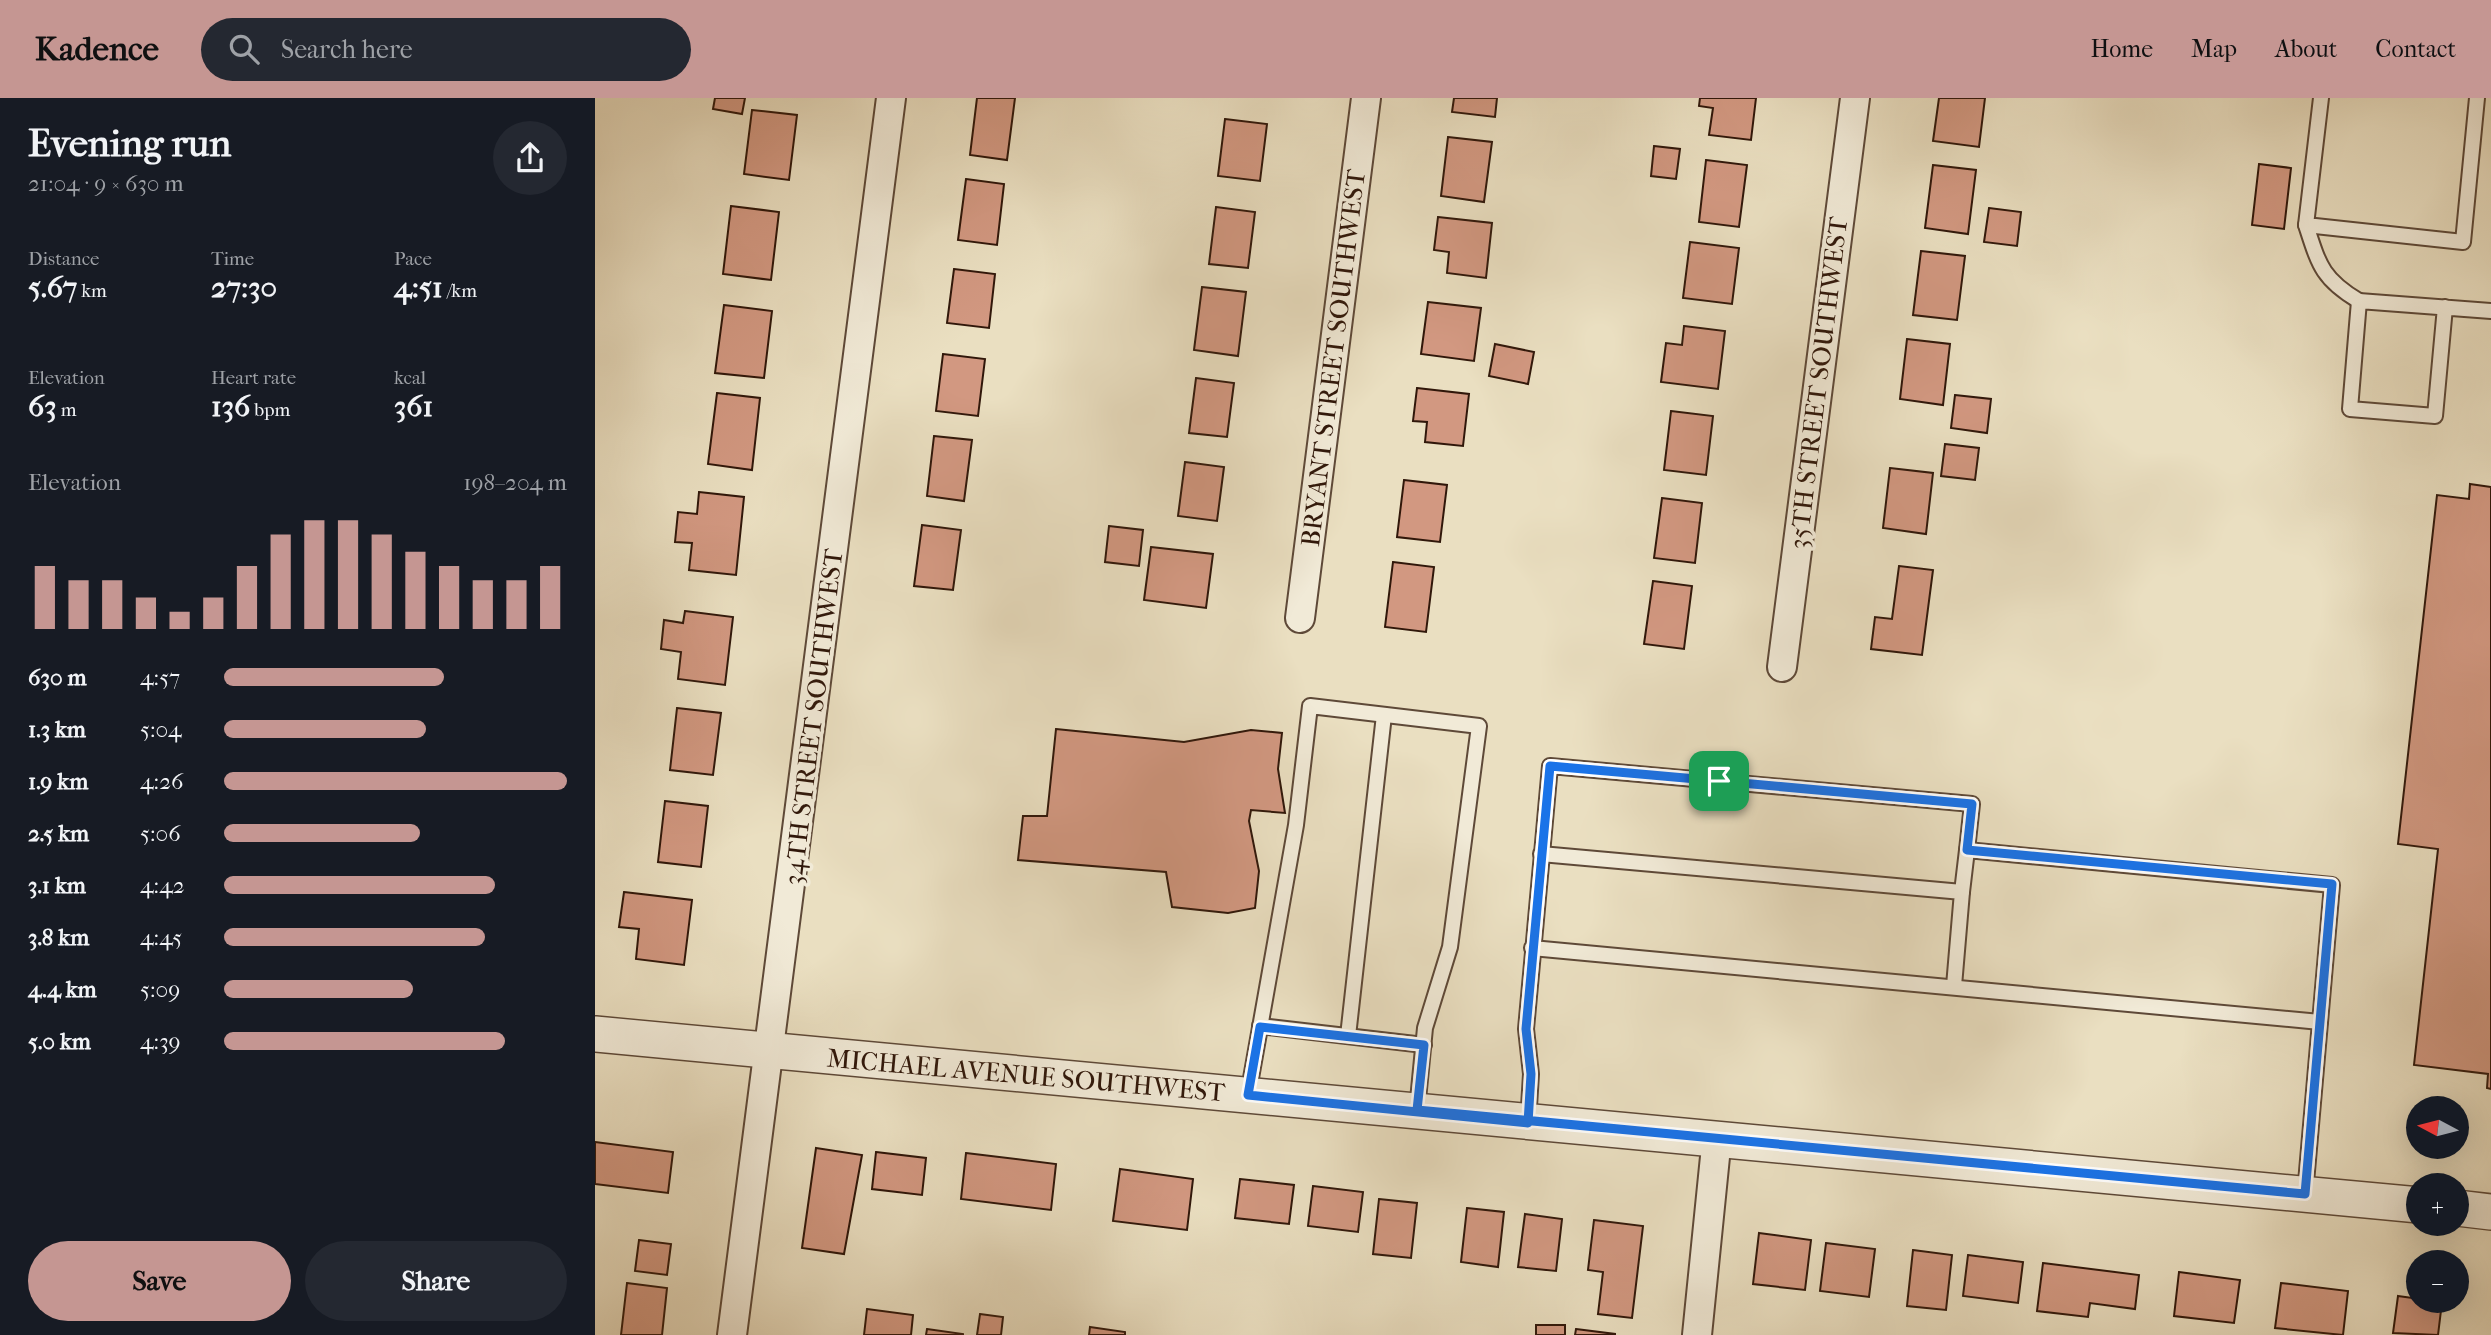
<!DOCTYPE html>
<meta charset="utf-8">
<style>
body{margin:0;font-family:"IM FELL French Canon",serif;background:#242831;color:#f1f3f6;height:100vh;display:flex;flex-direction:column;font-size:26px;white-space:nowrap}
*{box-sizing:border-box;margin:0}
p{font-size:23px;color:#9ea1a6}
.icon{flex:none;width:38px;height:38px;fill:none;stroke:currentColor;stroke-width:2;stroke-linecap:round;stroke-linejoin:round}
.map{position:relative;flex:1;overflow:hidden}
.side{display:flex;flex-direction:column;background:#171b24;width:595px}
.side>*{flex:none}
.needle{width:46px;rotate:277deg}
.controls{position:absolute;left:1811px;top:998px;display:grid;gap:14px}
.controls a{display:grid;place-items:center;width:63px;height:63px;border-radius:50%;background:#171b24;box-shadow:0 7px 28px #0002;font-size:35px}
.pin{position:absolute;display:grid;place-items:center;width:60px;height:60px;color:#fff;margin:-30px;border-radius:14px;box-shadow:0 4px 10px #0006}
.round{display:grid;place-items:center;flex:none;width:74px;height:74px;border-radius:37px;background:#242831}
.head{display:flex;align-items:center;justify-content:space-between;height:119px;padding:0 28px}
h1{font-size:38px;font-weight:700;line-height:52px}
.metrics{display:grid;grid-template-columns:repeat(3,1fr);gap:10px;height:119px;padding:7px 28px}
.metrics div{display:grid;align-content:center}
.metrics b{font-size:30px;font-weight:700}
.metrics small{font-size:19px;font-weight:400}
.metrics p{font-size:19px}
.chart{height:196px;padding:14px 28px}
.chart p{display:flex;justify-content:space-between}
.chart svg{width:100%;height:126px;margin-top:7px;stroke:#c59692;stroke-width:6}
.cta{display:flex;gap:14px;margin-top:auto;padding:14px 28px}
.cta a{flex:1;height:80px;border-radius:42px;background:#c59692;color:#111;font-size:28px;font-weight:700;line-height:80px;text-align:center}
.cta a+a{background:#242831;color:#f1f3f6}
ul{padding:0 28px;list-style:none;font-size:23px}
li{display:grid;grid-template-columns:112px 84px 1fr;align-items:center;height:52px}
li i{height:18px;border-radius:9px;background:#c59692}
header{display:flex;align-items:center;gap:42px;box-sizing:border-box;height:98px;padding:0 35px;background:#c59692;color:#111}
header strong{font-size:33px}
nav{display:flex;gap:38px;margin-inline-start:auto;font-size:24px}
.search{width:490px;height:63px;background:#242831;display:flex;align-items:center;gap:18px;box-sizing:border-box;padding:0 24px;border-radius:38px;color:#9ea1a6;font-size:26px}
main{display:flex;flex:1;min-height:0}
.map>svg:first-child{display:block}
.building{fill:#d29881;stroke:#30170a;stroke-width:2}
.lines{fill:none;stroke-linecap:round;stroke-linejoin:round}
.service-casing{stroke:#5e4938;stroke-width:18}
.minor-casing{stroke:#5e4938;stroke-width:32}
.tertiary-casing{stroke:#5e4938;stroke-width:38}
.service{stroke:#f1ead7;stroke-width:14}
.minor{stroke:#f1ead7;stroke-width:28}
.tertiary{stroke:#f1ead7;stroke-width:35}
.route-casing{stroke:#fff;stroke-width:14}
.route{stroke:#1a73e8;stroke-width:9}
.labels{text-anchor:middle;stroke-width:7;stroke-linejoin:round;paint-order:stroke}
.street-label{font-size:26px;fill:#30170a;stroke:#f1ead7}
</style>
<header>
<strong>Kadence</strong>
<div class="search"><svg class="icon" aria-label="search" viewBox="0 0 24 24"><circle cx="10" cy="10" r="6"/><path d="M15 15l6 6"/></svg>Search here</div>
<nav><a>Home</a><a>Map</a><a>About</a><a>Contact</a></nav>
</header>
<main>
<section class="side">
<div class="head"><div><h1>Evening run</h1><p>21:04 · 9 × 630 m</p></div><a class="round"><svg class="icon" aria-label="share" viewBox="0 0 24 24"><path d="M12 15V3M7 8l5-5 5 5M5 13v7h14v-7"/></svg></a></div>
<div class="metrics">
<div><p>Distance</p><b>5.67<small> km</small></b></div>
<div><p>Time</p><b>27:30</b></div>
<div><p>Pace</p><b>4:51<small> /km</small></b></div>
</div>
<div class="metrics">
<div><p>Elevation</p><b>63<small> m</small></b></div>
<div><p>Heart rate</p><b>136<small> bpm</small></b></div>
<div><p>kcal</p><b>361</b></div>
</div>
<div class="chart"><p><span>Elevation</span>198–204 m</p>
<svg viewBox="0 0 160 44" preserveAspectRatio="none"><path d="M5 44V22M15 44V27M25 44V27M35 44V33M45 44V38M55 44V33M65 44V22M75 44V11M85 44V6M95 44V6M105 44V11M115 44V17M125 44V22M135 44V27M145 44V27M155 44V22"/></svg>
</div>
<ul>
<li><b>630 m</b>4:57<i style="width:64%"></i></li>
<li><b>1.3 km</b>5:04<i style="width:59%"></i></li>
<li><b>1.9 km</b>4:26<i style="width:100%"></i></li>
<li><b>2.5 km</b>5:06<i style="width:57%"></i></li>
<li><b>3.1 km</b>4:42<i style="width:79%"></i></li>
<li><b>3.8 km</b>4:45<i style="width:76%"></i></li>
<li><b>4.4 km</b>5:09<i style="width:55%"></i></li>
<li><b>5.0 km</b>4:39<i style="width:82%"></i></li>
</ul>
<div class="cta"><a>Save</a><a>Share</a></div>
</section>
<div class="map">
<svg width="1896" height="1237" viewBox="0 0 1896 1237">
<rect width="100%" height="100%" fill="#eadfc1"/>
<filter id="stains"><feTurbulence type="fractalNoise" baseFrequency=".00286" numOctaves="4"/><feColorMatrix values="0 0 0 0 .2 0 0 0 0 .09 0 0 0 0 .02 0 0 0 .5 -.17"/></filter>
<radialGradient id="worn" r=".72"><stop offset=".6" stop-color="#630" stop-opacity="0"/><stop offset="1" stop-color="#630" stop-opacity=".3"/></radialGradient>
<!-- building -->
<g class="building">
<path d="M 120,0 L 150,0 L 147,16 L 118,11 Z"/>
<path d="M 382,0 L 420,0 L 412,62 L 375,57 Z"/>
<path d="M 859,0 L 902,0 L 900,19 L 857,14 Z"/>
<path d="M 1105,0 L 1161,0 L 1156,42 L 1114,37 L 1118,10 L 1104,8 Z"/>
<path d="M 1344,0 L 1390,0 L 1384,49 L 1338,43 Z"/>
<path d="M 157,12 L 202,17 L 194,82 L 149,76 Z"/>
<path d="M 630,21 L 672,26 L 665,83 L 623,78 Z"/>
<path d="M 853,39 L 897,44 L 889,104 L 846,98 Z"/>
<path d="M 1059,48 L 1085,51 L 1081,81 L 1056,78 Z"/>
<path d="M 1111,62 L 1152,67 L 1144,129 L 1104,124 Z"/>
<path d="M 1664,66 L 1696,70 L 1689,131 L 1657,127 Z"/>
<path d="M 1338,67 L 1381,72 L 1373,136 L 1330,130 Z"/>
<path d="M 371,81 L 409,86 L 402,147 L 363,142 Z"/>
<path d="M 136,108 L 184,114 L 176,182 L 128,176 Z"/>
<path d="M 621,109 L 660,114 L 653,170 L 614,166 Z"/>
<path d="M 1394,110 L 1426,114 L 1422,148 L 1389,144 Z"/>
<path d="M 843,119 L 897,125 L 891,180 L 852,175 L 854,154 L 839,152 Z"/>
<path d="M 1095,144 L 1144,150 L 1137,206 L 1088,200 Z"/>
<path d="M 1326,153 L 1370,158 L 1362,222 L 1318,217 Z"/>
<path d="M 359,171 L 400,176 L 394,230 L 352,225 Z"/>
<path d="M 607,189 L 651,194 L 643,258 L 599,252 Z"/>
<path d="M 833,204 L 886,210 L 879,263 L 826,256 Z"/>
<path d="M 129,207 L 177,213 L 169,280 L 120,275 Z"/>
<path d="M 1089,228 L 1130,233 L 1123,291 L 1066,284 L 1071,245 L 1087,247 Z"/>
<path d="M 1312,241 L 1355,246 L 1348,307 L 1305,301 Z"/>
<path d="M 900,246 L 939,254 L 933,286 L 894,278 Z"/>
<path d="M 348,256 L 390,261 L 383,318 L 341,313 Z"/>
<path d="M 601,280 L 639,285 L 632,339 L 594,335 Z"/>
<path d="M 822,290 L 874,296 L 868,348 L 830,344 L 832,324 L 818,323 Z"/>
<path d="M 122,295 L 165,300 L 157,372 L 113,366 Z"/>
<path d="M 1360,297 L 1396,301 L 1392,335 L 1356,330 Z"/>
<path d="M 1076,313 L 1118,318 L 1111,377 L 1069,372 Z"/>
<path d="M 339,338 L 377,342 L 369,403 L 332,398 Z"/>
<path d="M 1350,346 L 1384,350 L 1380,382 L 1346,378 Z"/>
<path d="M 590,364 L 629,369 L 622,423 L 583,418 Z"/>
<path d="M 1295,370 L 1338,375 L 1331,436 L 1288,430 Z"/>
<path d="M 809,382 L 852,387 L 845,444 L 802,439 Z"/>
<path d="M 1875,386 L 1896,389 L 1896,991 L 1892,990 L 1893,976 L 1819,967 L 1843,751 L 1803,746 L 1842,397 L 1874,401 Z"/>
<path d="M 104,394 L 149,399 L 141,477 L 94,472 L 97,445 L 80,444 L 83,414 L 102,416 Z"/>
<path d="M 1067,400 L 1107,405 L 1100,465 L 1059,460 Z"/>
<path d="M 327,427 L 366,432 L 358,492 L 319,488 Z"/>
<path d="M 514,428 L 548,432 L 544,468 L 510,464 Z"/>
<path d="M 556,449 L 618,456 L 611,510 L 549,502 Z"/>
<path d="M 798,464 L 839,469 L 831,534 L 790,529 Z"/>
<path d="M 1304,468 L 1338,472 L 1327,557 L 1276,551 L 1280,519 L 1297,521 Z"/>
<path d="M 1058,483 L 1097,488 L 1089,551 L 1049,546 Z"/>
<path d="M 90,513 L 138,519 L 130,587 L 83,581 L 86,554 L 66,551 L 69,522 L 88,525 Z"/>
<path d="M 82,610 L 126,615 L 118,677 L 75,672 Z"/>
<path d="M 461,631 L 589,644 L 656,632 L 687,635 L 683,671 L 690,715 L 656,712 L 654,723 L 664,773 L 660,810 L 633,815 L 577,809 L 571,774 L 423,762 L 428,718 L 452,718 Z"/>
<path d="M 70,703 L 113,708 L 106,769 L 63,764 Z"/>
<path d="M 29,794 L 97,802 L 89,867 L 41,861 L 44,831 L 24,829 Z"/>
<path d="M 0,1044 L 78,1054 L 73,1095 L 0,1086 Z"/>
<path d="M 221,1050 L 267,1057 L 249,1156 L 207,1150 Z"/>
<path d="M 281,1054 L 331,1060 L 327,1097 L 277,1091 Z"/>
<path d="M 371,1055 L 461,1066 L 456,1112 L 366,1101 Z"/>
<path d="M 525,1071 L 598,1081 L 592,1132 L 518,1123 Z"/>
<path d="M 645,1081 L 699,1087 L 694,1126 L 640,1120 Z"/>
<path d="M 718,1088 L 768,1094 L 763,1134 L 713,1128 Z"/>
<path d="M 784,1101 L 822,1105 L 816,1160 L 778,1156 Z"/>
<path d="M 872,1110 L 909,1114 L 903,1169 L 866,1164 Z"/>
<path d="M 930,1116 L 967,1121 L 961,1173 L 923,1169 Z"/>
<path d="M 999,1122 L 1048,1128 L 1037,1220 L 1003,1216 L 1008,1174 L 993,1172 Z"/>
<path d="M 1164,1135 L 1216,1142 L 1210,1192 L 1158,1186 Z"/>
<path d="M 44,1142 L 76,1146 L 72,1177 L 40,1173 Z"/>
<path d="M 1231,1145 L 1280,1151 L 1274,1199 L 1225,1193 Z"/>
<path d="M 1318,1152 L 1357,1157 L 1351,1212 L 1312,1208 Z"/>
<path d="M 1373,1157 L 1428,1164 L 1423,1205 L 1368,1198 Z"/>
<path d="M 1448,1165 L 1544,1177 L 1540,1211 L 1495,1205 L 1493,1219 L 1442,1213 Z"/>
<path d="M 1584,1174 L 1645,1182 L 1639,1225 L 1579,1218 Z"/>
<path d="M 32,1185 L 72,1190 L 67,1237 L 26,1237 Z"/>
<path d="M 1686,1185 L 1753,1193 L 1748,1237 L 1680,1230 Z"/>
<path d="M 1803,1198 L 1847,1204 L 1843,1237 L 1798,1235 Z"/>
<path d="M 272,1211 L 318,1217 L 316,1237 L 269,1237 Z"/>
<path d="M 385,1216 L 408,1219 L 406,1237 L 382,1237 Z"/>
<rect x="941" y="1227" width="29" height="10"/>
<path d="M 495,1229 L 530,1234 L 530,1237 L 494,1237 Z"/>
<path d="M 332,1231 L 368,1236 L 368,1237 L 331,1237 Z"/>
<path d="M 981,1231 L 1020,1236 L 1020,1237 L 980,1237 Z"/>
</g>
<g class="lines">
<defs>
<g id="service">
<path d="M 1726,0 L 1711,127 L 1868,144 L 1882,0"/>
<path d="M 1711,127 C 1724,167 1727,181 1764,203"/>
<path d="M 1850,209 L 1840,318 L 1755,311 L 1764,203 L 1896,213"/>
<path d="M 946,756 L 1367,794 L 1359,888"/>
<path d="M 1367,794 L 1372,752 L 1737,787 L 1710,1096"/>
<path d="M 937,850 L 1725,924"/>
<path d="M 665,928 L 829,947"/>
<path d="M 753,938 L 789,617"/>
<path d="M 653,997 L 701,727 L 715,608 L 884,628 L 855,849 L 830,930 L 822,1012"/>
<path d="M 933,1025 L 936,976 L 931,931 L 955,668 L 1377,706 L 1372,752"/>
</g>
<g id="minor">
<path d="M 705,520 L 771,0"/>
<path d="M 1187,569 L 1260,0"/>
<path d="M 137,1237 L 296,0"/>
<path d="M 1102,1237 L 1122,1039"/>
</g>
<g id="tertiary">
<path d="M 0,936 L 1824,1107"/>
<path d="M 1862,1110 L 1896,1114"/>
</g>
</defs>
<!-- service casing -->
<use href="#service" class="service-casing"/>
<!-- minor casing -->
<use href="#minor" class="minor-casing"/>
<!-- tertiary casing -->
<use href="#tertiary" class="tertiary-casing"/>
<!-- service -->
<use href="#service" class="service"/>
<!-- minor -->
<use href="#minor" class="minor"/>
<!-- tertiary -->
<use href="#tertiary" class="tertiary"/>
</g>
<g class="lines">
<defs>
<path id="route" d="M 1124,683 L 955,668 L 931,931 L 936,976 L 933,1025 L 653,997 L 665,929 L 829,947 L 822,1012 L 1710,1096 L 1737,786 L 1372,752 L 1377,706 L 1124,683"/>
</defs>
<!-- route casing -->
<use href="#route" class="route-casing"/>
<!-- route -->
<use href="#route" class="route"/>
</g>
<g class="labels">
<!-- street labels -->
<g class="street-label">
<text transform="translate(738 260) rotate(-83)" y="9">BRYANT STREET SOUTHWEST</text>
<text transform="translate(1223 285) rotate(-83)" y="9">35TH STREET SOUTHWEST</text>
<text transform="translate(218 619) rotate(-83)" y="9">34TH STREET SOUTHWEST</text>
<text transform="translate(431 977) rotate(5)" y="9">MICHAEL AVENUE SOUTHWEST</text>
</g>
</g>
<rect width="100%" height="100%" filter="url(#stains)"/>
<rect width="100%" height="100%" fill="url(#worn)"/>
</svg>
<div class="controls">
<a><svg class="needle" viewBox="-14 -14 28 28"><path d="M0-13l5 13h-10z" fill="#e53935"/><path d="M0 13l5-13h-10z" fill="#9ea1a6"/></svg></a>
<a>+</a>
<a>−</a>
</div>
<div class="pin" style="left:1124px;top:683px;background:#1e9e55"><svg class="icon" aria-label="arrive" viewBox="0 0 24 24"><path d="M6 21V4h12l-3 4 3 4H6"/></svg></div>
</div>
</main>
